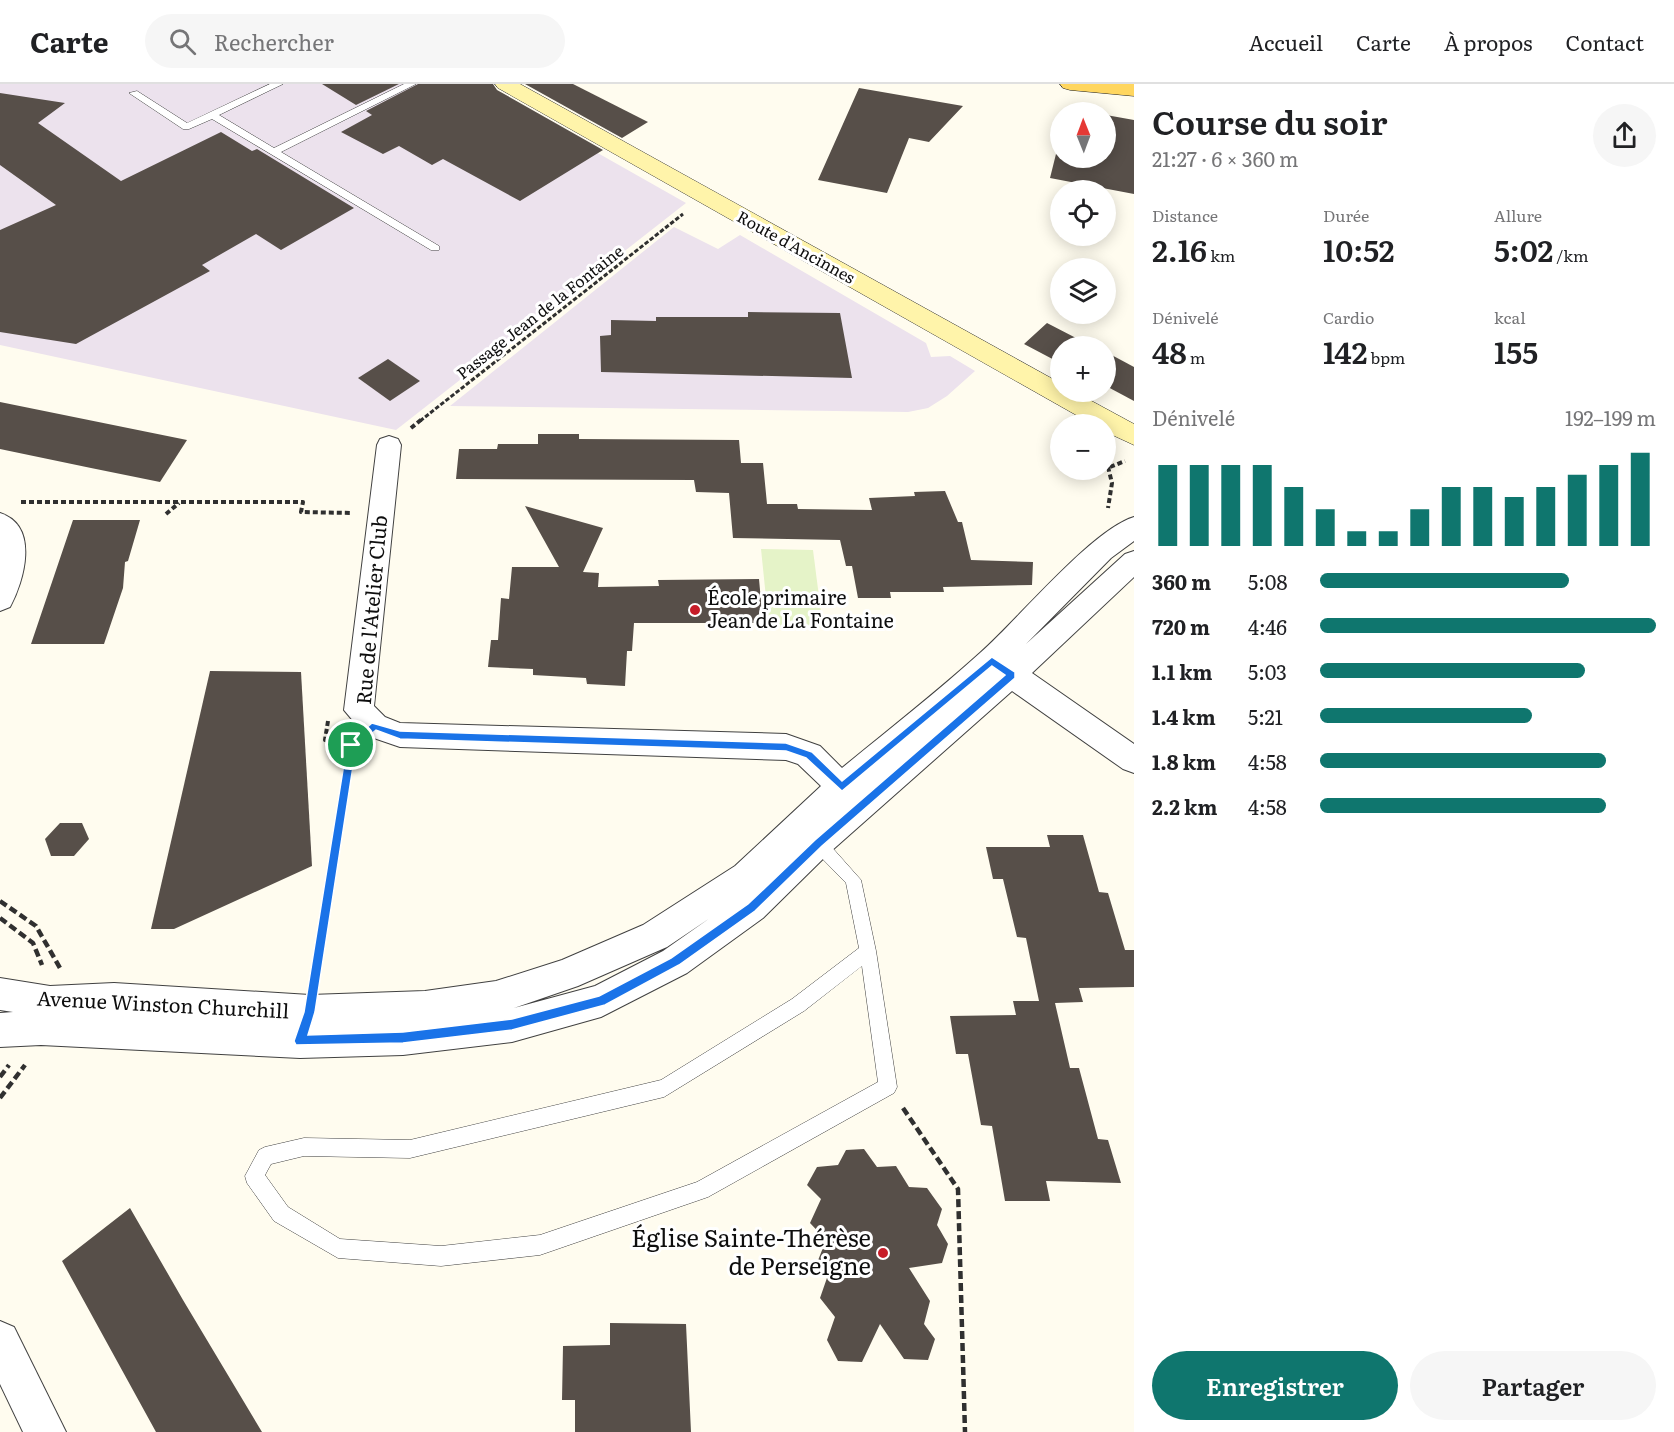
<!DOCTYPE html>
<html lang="fr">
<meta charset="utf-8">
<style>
body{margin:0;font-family:Literata,serif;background:#f6f6f6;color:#202124;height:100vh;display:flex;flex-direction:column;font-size:22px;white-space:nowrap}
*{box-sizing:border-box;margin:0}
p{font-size:20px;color:#757577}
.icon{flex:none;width:33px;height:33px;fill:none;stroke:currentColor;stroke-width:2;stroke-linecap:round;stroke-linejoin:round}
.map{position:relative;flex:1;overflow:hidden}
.drawer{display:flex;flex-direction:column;background:#fff;width:540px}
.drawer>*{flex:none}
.needle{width:39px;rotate:359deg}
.fabs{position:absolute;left:1050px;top:18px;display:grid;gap:12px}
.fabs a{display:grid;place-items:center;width:66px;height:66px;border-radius:50%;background:#fff;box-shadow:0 3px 15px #0003;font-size:30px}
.pin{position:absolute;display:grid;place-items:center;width:51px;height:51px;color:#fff;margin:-26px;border:3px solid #fff;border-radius:50%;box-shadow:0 2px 6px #0007}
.round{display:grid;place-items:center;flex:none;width:63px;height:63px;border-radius:32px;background:#f6f6f6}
.summary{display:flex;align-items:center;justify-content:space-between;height:102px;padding:0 18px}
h1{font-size:33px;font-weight:600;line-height:45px}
.figures{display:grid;grid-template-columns:repeat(3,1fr);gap:9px;height:102px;padding:6px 18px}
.figures div{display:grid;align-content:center}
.figures b{font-size:30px;font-weight:600}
.figures small{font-size:16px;font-weight:400}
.figures p{font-size:16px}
.chart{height:168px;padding:12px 18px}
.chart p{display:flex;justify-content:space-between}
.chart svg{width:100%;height:108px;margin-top:6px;stroke:#0f766e;stroke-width:6}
.primary-button{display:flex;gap:12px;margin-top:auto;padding:12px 18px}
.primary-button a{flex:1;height:69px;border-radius:36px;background:#0f766e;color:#fff;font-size:24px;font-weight:600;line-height:69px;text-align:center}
.primary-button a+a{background:#f6f6f6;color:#202124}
ul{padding:0 18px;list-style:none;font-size:20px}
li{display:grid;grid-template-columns:96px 72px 1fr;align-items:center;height:45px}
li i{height:15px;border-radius:8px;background:#0f766e}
header{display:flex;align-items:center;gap:36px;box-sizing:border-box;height:84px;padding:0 30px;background:#fff;border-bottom:2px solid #e0e0e0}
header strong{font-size:28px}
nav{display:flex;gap:33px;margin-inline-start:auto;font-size:21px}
.search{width:420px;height:54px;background:#f6f6f6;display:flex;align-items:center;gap:15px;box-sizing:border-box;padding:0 21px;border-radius:33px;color:#757577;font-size:22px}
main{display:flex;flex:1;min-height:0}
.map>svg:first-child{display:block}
.industrial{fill:#ece2ed}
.pitch{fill:#e5f3c8}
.building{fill:#574f49}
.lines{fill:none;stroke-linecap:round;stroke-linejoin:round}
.lane-casing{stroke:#414141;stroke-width:1}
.street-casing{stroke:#414141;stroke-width:2}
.secondary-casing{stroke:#303030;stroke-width:1}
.primary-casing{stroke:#1f1f1f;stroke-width:1}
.path-far2{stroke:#303030;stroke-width:3;stroke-dasharray:4.5 2;stroke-linecap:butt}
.path-far1{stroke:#303030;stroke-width:4;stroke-dasharray:5 3;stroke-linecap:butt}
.path{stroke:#303030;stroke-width:4.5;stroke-dasharray:8 4;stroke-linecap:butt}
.lane{fill:#fff;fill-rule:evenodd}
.street{fill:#fff;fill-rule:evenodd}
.secondary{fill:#fff4aa;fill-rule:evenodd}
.primary{fill:#ffd65f;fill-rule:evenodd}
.route{fill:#1a73e8;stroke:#fff;stroke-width:1.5;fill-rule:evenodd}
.poi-dot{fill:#c71d28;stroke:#fff;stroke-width:2}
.labels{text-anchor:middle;stroke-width:6;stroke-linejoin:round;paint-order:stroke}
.far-street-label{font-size:16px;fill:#0e0e0e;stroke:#fff}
.poi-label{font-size:20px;fill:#0e0e0e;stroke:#fff;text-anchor:start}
.street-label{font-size:20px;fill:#0e0e0e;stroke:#fff}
.near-poi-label{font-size:24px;fill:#0e0e0e;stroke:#fff;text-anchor:end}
</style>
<header>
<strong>Carte</strong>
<div class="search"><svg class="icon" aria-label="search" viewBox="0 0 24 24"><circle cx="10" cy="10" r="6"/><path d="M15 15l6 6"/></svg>Rechercher</div>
<nav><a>Accueil</a><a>Carte</a><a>À propos</a><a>Contact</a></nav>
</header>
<main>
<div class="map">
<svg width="1134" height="1348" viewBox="0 0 1134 1348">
<rect width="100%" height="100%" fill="#fffcef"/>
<!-- industrial -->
<g class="industrial">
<path d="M 0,0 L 476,0 L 686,119 L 396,346 L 0,261 Z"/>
<path d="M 674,143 L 718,165 L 740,151 L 926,259 L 931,273 L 950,272 L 975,287 L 947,312 L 928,324 L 908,328 L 450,322 Z"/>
</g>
<!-- pitch -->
<path class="pitch" d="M 761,465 L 813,466 L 823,544 L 769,543 Z"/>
<!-- building -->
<g class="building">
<path d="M 322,0 L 399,0 L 356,21 Z"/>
<path d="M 418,0 L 493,0 L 497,6 L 603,66 L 520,117 L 443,75 L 432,81 L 399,62 L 383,70 L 341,48 L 372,31 L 366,27 Z"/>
<path d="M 525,0 L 573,0 L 648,38 L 622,54 Z"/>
<path d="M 859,4 L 963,22 L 929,58 L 909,54 L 887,109 L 818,96 Z"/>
<path d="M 0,9 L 65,19 L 38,39 L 121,97 L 221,48 L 252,67 L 257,65 L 354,124 L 281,166 L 256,150 L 202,181 L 210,187 L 76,260 L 0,248 L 0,146 L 56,121 L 0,81 Z"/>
<path d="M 1106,31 L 1134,36 L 1134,110 L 1050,94 L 1060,54 L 1060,74 L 1106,74 Z"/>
<path d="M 748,228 L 840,229 L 852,294 L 601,288 L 600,252 L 611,251 L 611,236 L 656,237 L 656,233 L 748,233 Z"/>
<path d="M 1047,239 L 1076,254 L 1093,262 L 1060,262 L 1060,279 L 1024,260 Z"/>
<path d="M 1106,268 L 1134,283 L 1134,317 L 1106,302 Z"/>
<path d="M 388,275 L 420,297 L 390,317 L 358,294 Z"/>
<path d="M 0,318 L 187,356 L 160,398 L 91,384 L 0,365 Z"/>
<path d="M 538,350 L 579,350 L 579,355 L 739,356 L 741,379 L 763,379 L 767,420 L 797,420 L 798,425 L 872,426 L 869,414 L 915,412 L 914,408 L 945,407 L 958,438 L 962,438 L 971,476 L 1033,478 L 1032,501 L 943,503 L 944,508 L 890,508 L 891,514 L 858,514 L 852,482 L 846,482 L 840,456 L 733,454 L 729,409 L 696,408 L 694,396 L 456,395 L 459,365 L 497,365 L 498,360 L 538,360 Z"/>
<path d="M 525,422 L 603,444 L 583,488 L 599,489 L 598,503 L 659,502 L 658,496 L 759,495 L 763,539 L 634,539 L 632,567 L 627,567 L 625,602 L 587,600 L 586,594 L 533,591 L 533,585 L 488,583 L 491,556 L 498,556 L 501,514 L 509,515 L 512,483 L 559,483 Z"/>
<path d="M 73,436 L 140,436 L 128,477 L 125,478 L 123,504 L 104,560 L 31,560 Z"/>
<path d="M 210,587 L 301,588 L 312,782 L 174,845 L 151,845 Z"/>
<path d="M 60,739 L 82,739 L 89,755 L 74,772 L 51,772 L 45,755 Z"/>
<path d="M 1047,751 L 1083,751 L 1099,808 L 1108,809 L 1125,866 L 1134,866 L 1134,903 L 1079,904 L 1083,918 L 1055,919 L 1070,984 L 1079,984 L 1098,1055 L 1108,1056 L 1121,1099 L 1046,1097 L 1050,1117 L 1005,1117 L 992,1042 L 981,1041 L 968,970 L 956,970 L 950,932 L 1016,931 L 1013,917 L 1039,917 L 1026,854 L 1017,853 L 1003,795 L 993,795 L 986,763 L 1050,763 Z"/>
<path d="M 864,1065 L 877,1083 L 896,1082 L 909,1103 L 927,1104 L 942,1125 L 937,1141 L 948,1160 L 942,1179 L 909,1184 L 930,1217 L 924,1240 L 935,1255 L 928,1276 L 904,1275 L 880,1240 L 862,1278 L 838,1277 L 827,1256 L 835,1233 L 820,1214 L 828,1191 L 817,1179 L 826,1156 L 810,1139 L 821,1115 L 807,1101 L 817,1083 L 838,1081 L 846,1066 Z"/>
<path d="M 130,1124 L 183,1216 L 262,1348 L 156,1348 L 62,1177 Z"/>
<path d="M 610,1239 L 686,1240 L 691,1348 L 575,1348 L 575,1316 L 562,1316 L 563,1262 L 610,1261 Z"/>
</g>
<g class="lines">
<defs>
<g id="lane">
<path d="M 270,0 L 283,0 L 219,31 L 274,64 L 404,0 L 416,0 L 281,68 L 439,162 L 439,166 L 431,166 L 212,35 L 189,45 L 183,45 L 129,9 L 137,7 L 187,39 Z"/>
<path d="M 815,749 L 821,751 L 861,796 L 876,867 L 897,1003 L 894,1009 L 708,1113 L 540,1171 L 441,1182 L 338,1174 L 274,1137 L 247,1099 L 245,1092 L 259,1066 L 265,1063 L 304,1054 L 410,1056 L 661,996 L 792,915 L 859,864 L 846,799 L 809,761 L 807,756 L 809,751 ZM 862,882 L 878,998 L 697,1098 L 540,1151 L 441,1162 L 340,1155 L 288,1123 L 265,1091 L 271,1080 L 304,1072 L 410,1074 L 664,1013 L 804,927 Z"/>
</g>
<g id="street">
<path d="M 389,352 L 398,355 L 401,361 L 374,622 L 385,633 L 400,639 L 786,650 L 820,662 L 842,684 C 888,646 936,609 980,569 C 1017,537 1091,446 1134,433 L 1134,457 L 1111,474 L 1026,560 L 1125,470 L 1134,467 L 1134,493 L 1032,589 L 1134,660 L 1134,689 L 1123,685 L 1012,607 L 829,769 L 763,834 L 687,889 L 601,933 L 512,958 L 403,971 L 300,974 L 41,961 L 0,963 L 0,929 L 13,928 L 0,926 L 0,894 L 50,902 L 114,899 L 310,911 L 425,907 L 496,897 L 562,876 L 643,841 L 735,782 L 821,702 L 798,680 L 786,676 L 400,663 L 365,651 L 344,626 L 377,361 L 380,355 ZM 710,834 L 663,867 L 595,902 L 514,924 L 578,902 L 667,863 Z"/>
<path d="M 0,429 C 40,442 24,497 10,523 L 0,527 Z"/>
<path d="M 0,1237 L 14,1243 L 66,1348 L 23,1348 L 0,1300 Z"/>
</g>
<path id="secondary" d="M 495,0 L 520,0 L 1060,299 L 1060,308 L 1075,308 L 1134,340 L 1134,361 L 1106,348 L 1106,340 L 1092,340 L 498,4 Z"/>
<path id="primary" d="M 1060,0 L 1134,0 L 1134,12 L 1070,6 L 1063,4 Z"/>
</defs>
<!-- lane casing -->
<use href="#lane" class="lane-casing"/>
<!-- street casing -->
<use href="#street" class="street-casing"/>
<!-- secondary casing -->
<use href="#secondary" class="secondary-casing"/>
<!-- primary casing -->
<use href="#primary" class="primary-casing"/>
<!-- path-far2 -->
<path class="path-far2" d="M 420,337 L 683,130"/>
<!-- path-far1 -->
<g class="path-far1">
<path d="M 411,344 L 422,335"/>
<path d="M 1106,375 L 1112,399 L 1108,424"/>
<path d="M 1110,383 L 1125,377"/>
<path d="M 21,418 L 303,418 L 301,428 L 352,429"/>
<path d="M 166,430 L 179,419"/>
<path d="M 328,637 L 325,656 L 349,661"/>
<path d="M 333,776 L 351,662"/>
</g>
<!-- path -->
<g class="path">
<path d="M 0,817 L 36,842 L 60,884"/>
<path d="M 0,834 L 33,859 L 42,881"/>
<path d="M 314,892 L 333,774"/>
<path d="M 0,993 L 9,981"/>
<path d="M 0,1014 L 25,981"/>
<path d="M 903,1024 L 958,1105 L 965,1348"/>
</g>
<!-- lane -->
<use href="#lane" class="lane"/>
<!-- street -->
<use href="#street" class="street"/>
<!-- secondary -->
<use href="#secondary" class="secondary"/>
<!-- primary -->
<use href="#primary" class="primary"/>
</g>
<!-- route -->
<path class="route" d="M 992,573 L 1015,588 L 1015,594 L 822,762 L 755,827 L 679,881 L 605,921 L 512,946 L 403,959 L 296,961 L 294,957 L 304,928 L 347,661 L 372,639 L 400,647 L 786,659 L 812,668 L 842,697 ZM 992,582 L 1005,591 L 815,756 L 748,820 L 671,874 L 599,912 L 512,935 L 403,948 L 308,951 L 315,928 L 356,663 L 376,646 L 400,655 L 786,667 L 806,674 L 842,707 Z"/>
<!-- markers -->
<g class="poi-dot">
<circle cx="695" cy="526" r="6"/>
<circle cx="883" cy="1169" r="6"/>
</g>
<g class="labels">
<!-- far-street labels -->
<g class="far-street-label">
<text transform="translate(796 163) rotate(29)" y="6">Route d'Ancinnes</text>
<text transform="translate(540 228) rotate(-38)" y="6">Passage Jean de la Fontaine</text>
</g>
<!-- poi labels -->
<g class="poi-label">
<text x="707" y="521">École primaire<tspan x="707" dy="23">Jean de La Fontaine</tspan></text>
</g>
<!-- street labels -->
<g class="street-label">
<text transform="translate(372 526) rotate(-85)" y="7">Rue de l'Atelier Club</text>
<text transform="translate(163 921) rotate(3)" y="7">Avenue Winston Churchill</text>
</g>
<!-- near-poi labels -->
<g class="near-poi-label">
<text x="871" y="1163">Église Sainte-Thérèse<tspan x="871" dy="28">de Perseigne</tspan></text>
</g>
</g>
</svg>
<div class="fabs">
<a><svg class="needle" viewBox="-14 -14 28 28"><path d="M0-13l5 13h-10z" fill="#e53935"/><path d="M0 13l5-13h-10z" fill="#757577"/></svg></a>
<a><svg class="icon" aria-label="locate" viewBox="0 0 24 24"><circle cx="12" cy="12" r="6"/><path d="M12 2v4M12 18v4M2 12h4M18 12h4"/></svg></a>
<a><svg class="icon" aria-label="layers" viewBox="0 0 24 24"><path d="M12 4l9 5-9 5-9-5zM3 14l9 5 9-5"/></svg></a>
<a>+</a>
<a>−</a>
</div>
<div class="pin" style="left:351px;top:661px;background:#1e9e55"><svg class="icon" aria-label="arrive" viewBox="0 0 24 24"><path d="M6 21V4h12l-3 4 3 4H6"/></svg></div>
</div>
<section class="drawer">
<div class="summary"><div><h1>Course du soir</h1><p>21:27 · 6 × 360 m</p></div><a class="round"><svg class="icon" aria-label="share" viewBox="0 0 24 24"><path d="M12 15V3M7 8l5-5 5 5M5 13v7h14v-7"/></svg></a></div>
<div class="figures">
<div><p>Distance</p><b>2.16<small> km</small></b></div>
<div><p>Durée</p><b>10:52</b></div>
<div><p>Allure</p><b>5:02<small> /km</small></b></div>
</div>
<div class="figures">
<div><p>Dénivelé</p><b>48<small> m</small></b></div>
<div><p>Cardio</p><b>142<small> bpm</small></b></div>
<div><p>kcal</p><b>155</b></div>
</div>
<div class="chart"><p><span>Dénivelé</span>192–199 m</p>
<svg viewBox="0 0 160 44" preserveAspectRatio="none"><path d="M5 44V11M15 44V11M25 44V11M35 44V11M45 44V20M55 44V29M65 44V38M75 44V38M85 44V29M95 44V20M105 44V20M115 44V24M125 44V20M135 44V15M145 44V11M155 44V6"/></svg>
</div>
<ul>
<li><b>360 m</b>5:08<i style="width:74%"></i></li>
<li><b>720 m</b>4:46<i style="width:100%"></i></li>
<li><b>1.1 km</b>5:03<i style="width:79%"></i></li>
<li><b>1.4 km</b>5:21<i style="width:63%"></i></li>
<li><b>1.8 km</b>4:58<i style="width:85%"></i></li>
<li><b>2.2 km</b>4:58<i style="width:85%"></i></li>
</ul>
<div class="primary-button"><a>Enregistrer</a><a>Partager</a></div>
</section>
</main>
